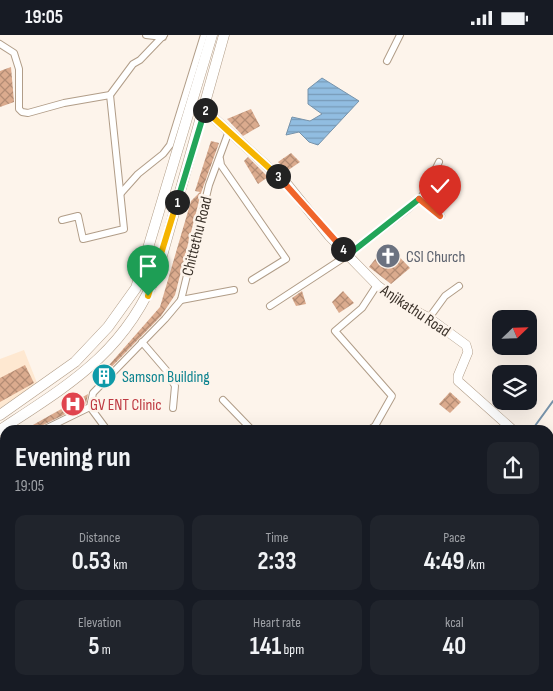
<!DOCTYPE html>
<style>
body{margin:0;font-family:"Sofia Sans Condensed",sans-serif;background:#20242c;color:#f1f3f6;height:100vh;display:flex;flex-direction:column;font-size:19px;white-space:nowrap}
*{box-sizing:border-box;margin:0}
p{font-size:16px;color:#9ea1a6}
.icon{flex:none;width:28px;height:28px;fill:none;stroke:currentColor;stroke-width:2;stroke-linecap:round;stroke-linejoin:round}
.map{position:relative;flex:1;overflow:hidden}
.side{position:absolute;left:0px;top:390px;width:554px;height:266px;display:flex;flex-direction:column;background:#171b24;border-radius:15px 15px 0 0;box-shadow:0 5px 20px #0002}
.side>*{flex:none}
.needle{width:32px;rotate:67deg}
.tools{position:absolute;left:492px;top:275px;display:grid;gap:10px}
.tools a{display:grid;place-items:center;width:45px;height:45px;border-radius:10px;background:#171b24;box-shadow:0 5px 20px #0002;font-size:25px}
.pin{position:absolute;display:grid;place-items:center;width:42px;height:42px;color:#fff;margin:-51px -21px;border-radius:50% 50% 50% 0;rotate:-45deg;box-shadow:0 0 5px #0007}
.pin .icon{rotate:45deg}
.km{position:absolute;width:25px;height:25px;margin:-12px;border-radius:50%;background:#222;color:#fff;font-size:14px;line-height:25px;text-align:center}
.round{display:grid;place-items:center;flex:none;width:52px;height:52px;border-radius:10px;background:#20242c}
.headline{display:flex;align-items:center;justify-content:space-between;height:85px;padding:0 15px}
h1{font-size:28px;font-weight:700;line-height:38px}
.figures{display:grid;grid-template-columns:repeat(3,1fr);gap:8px;height:85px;padding:5px 15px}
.figures div{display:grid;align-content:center;border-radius:10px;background:#20242c;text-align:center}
.figures b{font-size:25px;font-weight:700}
.figures small{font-size:14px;font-weight:400}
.figures p{font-size:14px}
.status{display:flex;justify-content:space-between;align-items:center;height:35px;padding:0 25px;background:#171b24;direction:ltr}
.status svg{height:14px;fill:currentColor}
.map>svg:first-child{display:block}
.built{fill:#fee8d1}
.green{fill:#a4d2b6}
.water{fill:url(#water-rules);stroke:#7793aa}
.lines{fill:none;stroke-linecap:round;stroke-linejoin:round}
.stream{stroke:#7793aa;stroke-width:2}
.building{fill:url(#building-cross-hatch)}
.street-casing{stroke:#b19d88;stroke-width:8}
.secondary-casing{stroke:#b19d88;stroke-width:10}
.primary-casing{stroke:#b19d88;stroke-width:11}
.street{stroke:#fff;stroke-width:6}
.secondary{stroke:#fff;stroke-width:9}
.primary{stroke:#fff;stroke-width:10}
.split-1-casing{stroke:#fff;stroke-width:10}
.split-2-casing{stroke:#fff;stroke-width:10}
.split-3-casing{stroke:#fff;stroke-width:10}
.split-4-casing{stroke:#fff;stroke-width:10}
.split-5-casing{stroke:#fff;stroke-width:10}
.split-6-casing{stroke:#fff;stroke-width:10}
.split-1{stroke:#f5b400;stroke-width:6}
.split-2{stroke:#22a559;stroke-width:6}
.split-3{stroke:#f5b400;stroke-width:6}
.split-4{stroke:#f0652b;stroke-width:6}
.split-5{stroke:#22a559;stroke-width:6}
.split-6{stroke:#f0652b;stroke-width:6}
.labels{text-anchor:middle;stroke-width:5;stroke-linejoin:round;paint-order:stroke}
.street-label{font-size:16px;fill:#3b322a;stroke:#fdf4eb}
.worship-label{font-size:16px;fill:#5b616d;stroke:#fdf4eb;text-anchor:start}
.culture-label{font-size:16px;fill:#0d838f;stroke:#fdf4eb;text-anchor:start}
.health-label{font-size:16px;fill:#be3a42;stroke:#fdf4eb;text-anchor:start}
</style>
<div class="status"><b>19:05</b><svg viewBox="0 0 49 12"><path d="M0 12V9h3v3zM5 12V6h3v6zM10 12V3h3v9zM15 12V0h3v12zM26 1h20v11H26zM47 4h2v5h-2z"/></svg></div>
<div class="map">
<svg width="553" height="656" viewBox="0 0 553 656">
<defs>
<pattern id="water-rules" width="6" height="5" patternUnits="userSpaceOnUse" patternTransform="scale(1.25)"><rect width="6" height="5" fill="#91bde1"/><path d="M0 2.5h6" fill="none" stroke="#789ab7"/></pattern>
<pattern id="building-cross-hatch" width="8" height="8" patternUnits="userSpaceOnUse" patternTransform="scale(1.25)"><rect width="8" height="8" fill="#dbab8e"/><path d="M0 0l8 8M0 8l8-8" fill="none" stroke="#b38c74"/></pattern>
</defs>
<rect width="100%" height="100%" fill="#fdf4eb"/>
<!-- built -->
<path class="built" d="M 24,315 L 37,348 L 0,373 L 0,324 Z"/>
<!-- green -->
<g class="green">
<path d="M 549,447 L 553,452 L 553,572 L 549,575 Z"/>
<path d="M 411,651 L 504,651 L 503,656 L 411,656 Z"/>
</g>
<!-- water -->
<path class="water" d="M 322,43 L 359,66 L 318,110 L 309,107 L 299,97 L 286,100 L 292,82 L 310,86 L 322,79 L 308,69 L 308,54 Z"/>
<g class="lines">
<!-- stream -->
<g class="stream">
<path d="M 532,395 L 553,366"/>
<path d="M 399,651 L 400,656"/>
</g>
</g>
<!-- building -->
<g class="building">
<path d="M 11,32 L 14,67 L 0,72 L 0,36 Z"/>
<path d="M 251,74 L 260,91 L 243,101 L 227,84 Z"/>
<path d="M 211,106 L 219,108 L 201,158 L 175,260 L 161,281 L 95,349 L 95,346 L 160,272 L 191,166 L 200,157 L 195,156 Z"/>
<path d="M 291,118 L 300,127 L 287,136 L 278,127 Z"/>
<path d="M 248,122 L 268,142 L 258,149 L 244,126 Z"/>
<path d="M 387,209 L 410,233 L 391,249 L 369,232 Z"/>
<path d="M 302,256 L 306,269 L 296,271 L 292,263 Z"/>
<path d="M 343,256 L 354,268 L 339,278 L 332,267 Z"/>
<path d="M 25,330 L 34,348 L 0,367 L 0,343 Z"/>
<path d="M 450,357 L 461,367 L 450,378 L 439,369 Z"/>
<path d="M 88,359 L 86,369 L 41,391 L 38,395 L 24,395 Z"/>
</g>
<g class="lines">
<defs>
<g id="street">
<path d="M 146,0 L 163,2"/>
<path d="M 0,9 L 14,18 L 19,34 L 19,74 L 22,77 L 28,78 L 64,68 L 110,60 L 133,29 L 140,25 L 164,0"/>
<path d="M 387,26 L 400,0"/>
<path d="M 220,124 L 221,130 L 286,224 L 252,245"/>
<path d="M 121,158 L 138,139 L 163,119 L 170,110 L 204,0"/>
<path d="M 421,163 L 441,181"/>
<path d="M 62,185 L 78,181 L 83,204 L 124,194 L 110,60"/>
<path d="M 181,265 L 234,255"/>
<path d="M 270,271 L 348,220 L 408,174 L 421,163 L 439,127"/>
<path d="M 429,283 L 445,261 L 459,251"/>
<path d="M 142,307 L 166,335 L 175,351 L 173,373"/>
<path d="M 223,365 L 252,395"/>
<path d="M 90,372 L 107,395"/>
<path d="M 43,395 L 90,372 L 93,358 L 165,284 L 181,265 L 209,150 L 229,96"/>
<path d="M 369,395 L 375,391 L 392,361 L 335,296 L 362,273 L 377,250"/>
<path d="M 0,407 L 5,408"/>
<path d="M 0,476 L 5,480"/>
<path d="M 0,619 L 5,624"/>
<path d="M 66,651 L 72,656"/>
<path d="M 36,656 L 41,651"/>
</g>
<g id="secondary">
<path d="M 204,74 L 288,150 L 329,201 L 377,250 L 402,269 L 429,283 L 466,310 L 468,317 L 458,341 L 458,346 L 513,395"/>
<path d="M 549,435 L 553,440"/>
</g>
<g id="primary">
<path d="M 0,380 L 75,327 L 108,292 L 136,253 L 212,0"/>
<path d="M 0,395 C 70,349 126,317 158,235 L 224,0"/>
</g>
</defs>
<!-- street casing -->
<use href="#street" class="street-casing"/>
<!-- secondary casing -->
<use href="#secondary" class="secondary-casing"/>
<!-- primary casing -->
<use href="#primary" class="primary-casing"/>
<!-- street -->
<use href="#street" class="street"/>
<!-- secondary -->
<use href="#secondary" class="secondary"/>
<!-- primary -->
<use href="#primary" class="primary"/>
</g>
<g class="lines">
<defs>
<path id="split-1" d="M 148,261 L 177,167"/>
<path id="split-2" d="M 177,167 L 205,75"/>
<path id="split-3" d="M 205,75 L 278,141"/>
<path id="split-4" d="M 278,141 L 343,214"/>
<path id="split-5" d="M 343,214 L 348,220 L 419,164"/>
<path id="split-6" d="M 419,164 L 440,181"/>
</defs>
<!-- split-1 casing -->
<use href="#split-1" class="split-1-casing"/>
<!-- split-2 casing -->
<use href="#split-2" class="split-2-casing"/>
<!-- split-3 casing -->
<use href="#split-3" class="split-3-casing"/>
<!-- split-4 casing -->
<use href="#split-4" class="split-4-casing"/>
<!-- split-5 casing -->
<use href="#split-5" class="split-5-casing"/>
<!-- split-6 casing -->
<use href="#split-6" class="split-6-casing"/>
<!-- split-1 -->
<use href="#split-1" class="split-1"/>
<!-- split-2 -->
<use href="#split-2" class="split-2"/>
<!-- split-3 -->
<use href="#split-3" class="split-3"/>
<!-- split-4 -->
<use href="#split-4" class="split-4"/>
<!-- split-5 -->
<use href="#split-5" class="split-5"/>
<!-- split-6 -->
<use href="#split-6" class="split-6"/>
</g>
<!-- icons -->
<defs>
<symbol id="church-disc" viewBox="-11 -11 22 22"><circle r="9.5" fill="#6b7280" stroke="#fdf4eb"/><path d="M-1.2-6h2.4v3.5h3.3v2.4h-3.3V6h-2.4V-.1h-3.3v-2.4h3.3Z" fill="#fff"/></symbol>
<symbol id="building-disc" viewBox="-11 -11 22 22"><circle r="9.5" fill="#0f9aa8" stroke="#fdf4eb"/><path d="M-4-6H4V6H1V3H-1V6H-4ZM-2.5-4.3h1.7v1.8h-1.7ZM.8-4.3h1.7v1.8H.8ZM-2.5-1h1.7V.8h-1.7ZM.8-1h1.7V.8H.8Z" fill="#fff"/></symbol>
<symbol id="hospital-disc" viewBox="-11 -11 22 22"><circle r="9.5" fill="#e0444e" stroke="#fdf4eb"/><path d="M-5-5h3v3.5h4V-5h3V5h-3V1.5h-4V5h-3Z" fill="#fff"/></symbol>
</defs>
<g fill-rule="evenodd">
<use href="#church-disc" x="374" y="207" width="28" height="28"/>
<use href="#building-disc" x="90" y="327" width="28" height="28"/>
<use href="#hospital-disc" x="59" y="355" width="28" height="28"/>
</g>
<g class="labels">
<!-- street labels -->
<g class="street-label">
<text transform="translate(196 201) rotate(-76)" y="6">Chittethu Road</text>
<text transform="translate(416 275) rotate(34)" y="6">Anjikathu Road</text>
</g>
<!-- worship labels -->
<g class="worship-label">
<text x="406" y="227">CSI Church</text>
</g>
<!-- culture labels -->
<g class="culture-label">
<text x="122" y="347">Samson Building</text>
</g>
<!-- health labels -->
<g class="health-label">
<text x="90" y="375">GV ENT Clinic</text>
</g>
</g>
</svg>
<div class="tools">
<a><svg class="needle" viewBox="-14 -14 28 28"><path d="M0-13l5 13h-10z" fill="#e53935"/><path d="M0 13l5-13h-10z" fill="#9ea1a6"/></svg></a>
<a><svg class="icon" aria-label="layers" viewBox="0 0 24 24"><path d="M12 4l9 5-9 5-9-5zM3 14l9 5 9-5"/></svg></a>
</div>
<div class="pin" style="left:148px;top:261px;background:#1e9e55"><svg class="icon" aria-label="arrive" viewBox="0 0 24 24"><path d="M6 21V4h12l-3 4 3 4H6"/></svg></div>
<div class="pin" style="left:440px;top:181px;background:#d93025"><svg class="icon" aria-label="check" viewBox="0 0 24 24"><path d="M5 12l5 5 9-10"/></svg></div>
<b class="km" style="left:177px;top:167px">1</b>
<b class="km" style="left:205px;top:75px">2</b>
<b class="km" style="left:278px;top:141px">3</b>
<b class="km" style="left:343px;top:214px">4</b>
<section class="side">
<div class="headline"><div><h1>Evening run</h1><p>19:05</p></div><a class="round"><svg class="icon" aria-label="share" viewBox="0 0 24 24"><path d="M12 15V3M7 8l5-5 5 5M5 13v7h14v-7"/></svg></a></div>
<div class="figures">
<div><p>Distance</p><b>0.53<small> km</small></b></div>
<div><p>Time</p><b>2:33</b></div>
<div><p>Pace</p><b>4:49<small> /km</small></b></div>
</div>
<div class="figures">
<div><p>Elevation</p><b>5<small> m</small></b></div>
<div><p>Heart rate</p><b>141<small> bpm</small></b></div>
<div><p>kcal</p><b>40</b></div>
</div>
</section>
</div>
